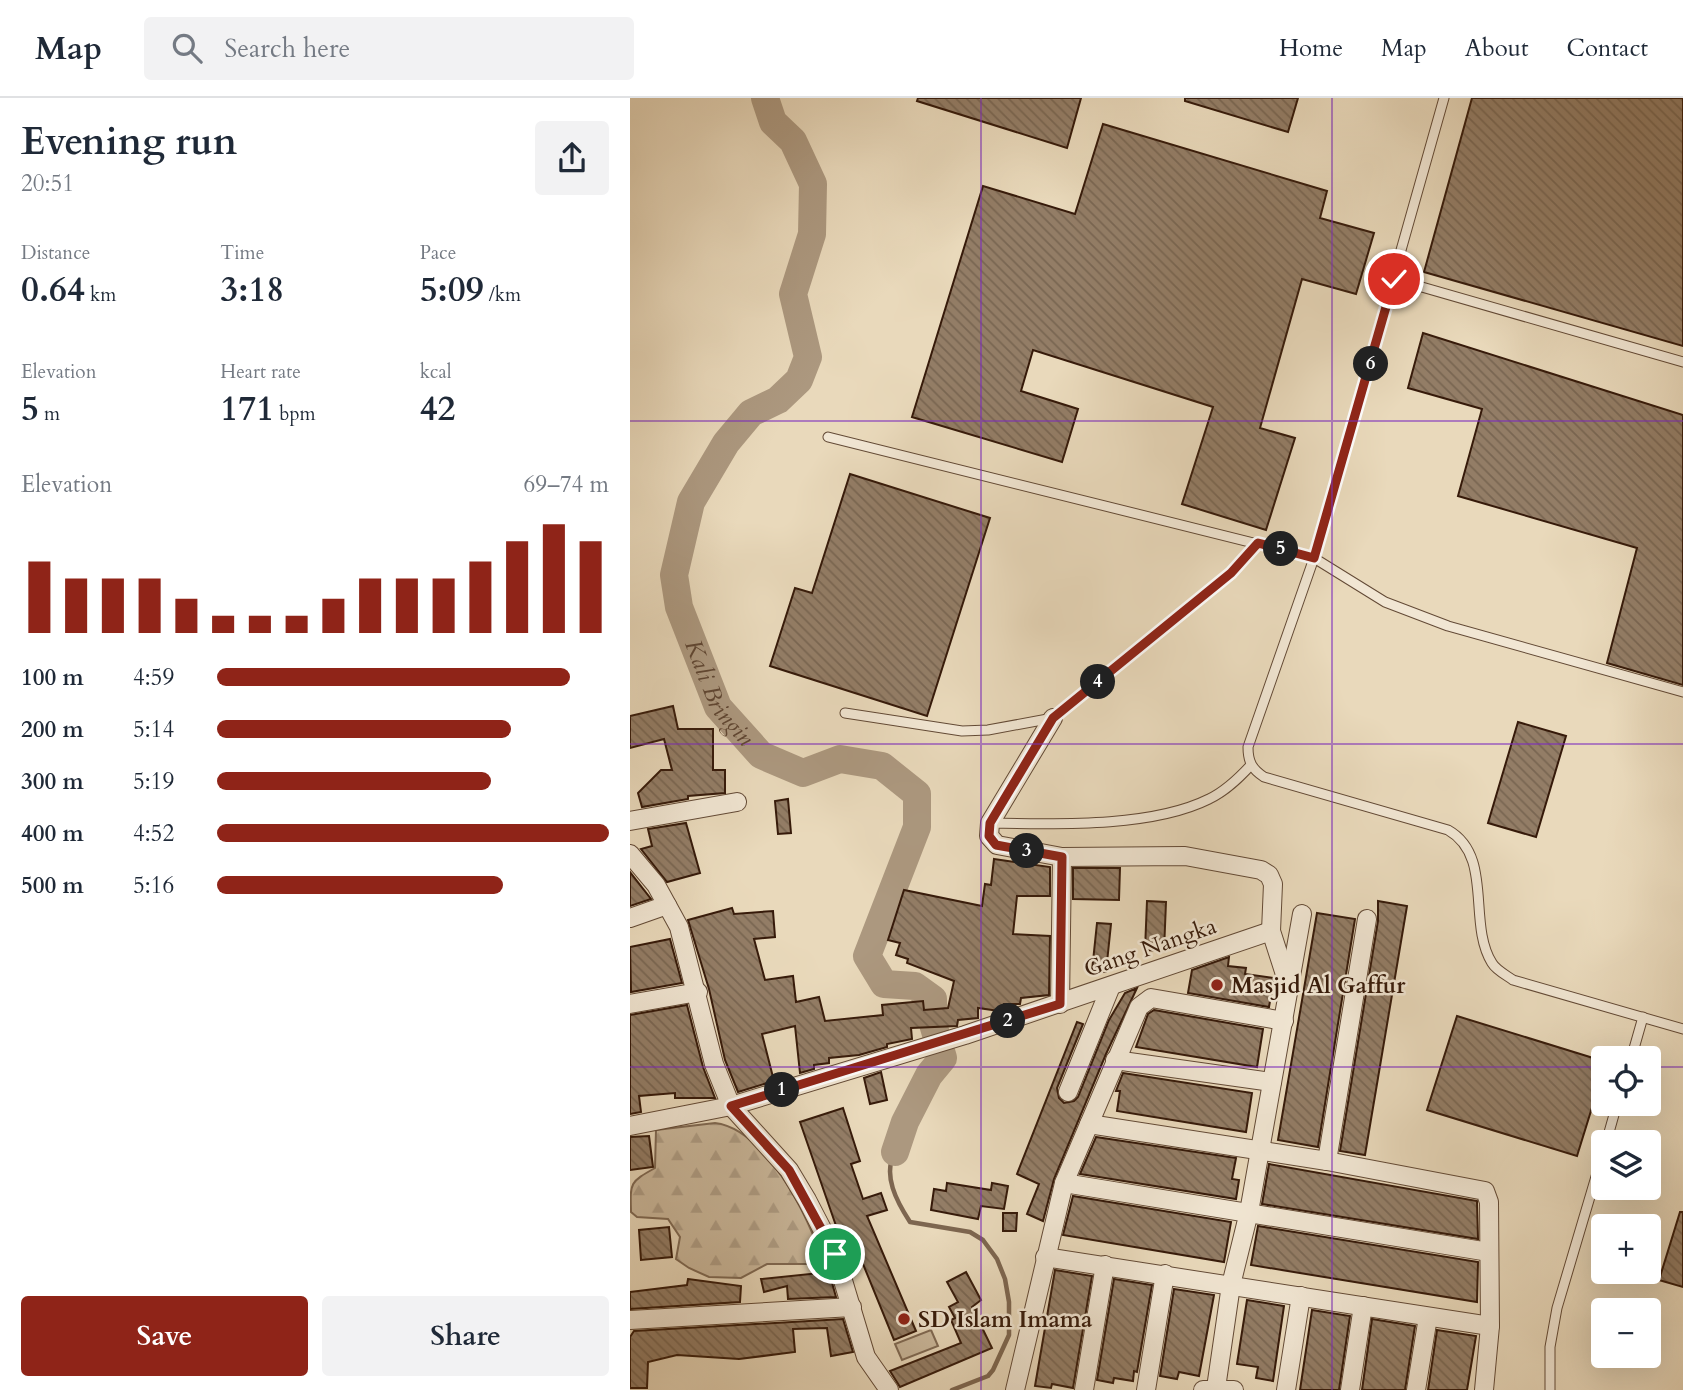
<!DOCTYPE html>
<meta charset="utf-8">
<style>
body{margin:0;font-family:Cardo,serif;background:#f2f2f3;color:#1f2937;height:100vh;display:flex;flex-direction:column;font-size:26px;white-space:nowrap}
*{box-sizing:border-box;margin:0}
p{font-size:23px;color:#747a83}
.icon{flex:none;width:38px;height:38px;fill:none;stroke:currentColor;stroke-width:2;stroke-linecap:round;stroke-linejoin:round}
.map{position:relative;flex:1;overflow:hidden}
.sheet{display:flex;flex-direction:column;background:#fff;width:630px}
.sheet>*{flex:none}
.tools{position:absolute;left:961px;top:948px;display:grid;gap:14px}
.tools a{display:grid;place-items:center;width:70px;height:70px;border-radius:7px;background:#fff;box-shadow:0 7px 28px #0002;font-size:35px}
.pin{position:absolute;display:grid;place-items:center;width:60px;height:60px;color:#fff;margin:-30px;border:4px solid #fff;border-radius:50%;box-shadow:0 2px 7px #0007}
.km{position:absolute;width:35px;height:35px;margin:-18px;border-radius:50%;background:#222;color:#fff;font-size:19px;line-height:35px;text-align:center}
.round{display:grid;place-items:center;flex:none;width:74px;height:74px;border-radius:7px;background:#f2f2f3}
.headline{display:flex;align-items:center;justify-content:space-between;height:119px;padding:0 21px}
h1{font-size:38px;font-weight:700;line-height:52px}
.figures{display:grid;grid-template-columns:repeat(3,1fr);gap:10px;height:119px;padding:7px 21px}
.figures div{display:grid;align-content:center}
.figures b{font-size:35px;font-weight:700}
.figures small{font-size:19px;font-weight:400}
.figures p{font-size:19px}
.chart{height:196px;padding:14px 21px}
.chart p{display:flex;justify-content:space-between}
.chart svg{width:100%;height:126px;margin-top:7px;stroke:#8f2418;stroke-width:6}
.primary-button{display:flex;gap:14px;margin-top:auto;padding:14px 21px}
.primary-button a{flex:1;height:80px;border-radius:7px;background:#8f2418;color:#fff;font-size:28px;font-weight:700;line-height:80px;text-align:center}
.primary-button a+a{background:#f2f2f3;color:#1f2937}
ul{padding:0 21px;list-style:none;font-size:23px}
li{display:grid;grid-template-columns:112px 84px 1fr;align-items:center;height:52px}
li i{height:18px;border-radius:9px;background:#8f2418}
header{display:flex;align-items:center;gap:42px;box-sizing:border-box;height:98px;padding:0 35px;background:#fff;border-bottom:2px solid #e0e1e3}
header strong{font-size:33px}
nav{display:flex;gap:38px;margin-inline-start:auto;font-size:24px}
.search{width:490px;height:63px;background:#f2f2f3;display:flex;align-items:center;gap:18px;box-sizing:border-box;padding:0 24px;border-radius:7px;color:#747a83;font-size:26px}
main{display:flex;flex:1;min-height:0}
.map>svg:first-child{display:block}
.forest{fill:url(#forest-firs);stroke:#806a54;stroke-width:2}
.pitch{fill:#cbb99d;stroke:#806a54;stroke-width:2}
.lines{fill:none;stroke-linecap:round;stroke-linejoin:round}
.stream{stroke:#7d6650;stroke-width:4.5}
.river{stroke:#ac987f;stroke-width:28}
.building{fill:url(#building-back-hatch);stroke:#361a0a;stroke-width:2}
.lane-casing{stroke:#634a36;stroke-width:11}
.street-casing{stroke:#634a36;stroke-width:20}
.lane{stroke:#f1e6d3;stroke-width:9}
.street{stroke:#f1e6d3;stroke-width:18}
.route-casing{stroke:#fff;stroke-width:14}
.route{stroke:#8f2418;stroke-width:9}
.grid{fill:none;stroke:#7b2cbf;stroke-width:2;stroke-opacity:0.55}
.poi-dot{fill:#8f2418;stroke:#f1e6d3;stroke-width:2.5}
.labels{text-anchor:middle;stroke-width:5;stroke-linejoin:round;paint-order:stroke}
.street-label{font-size:23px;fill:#361a0a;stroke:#f1e6d3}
.poi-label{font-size:23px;font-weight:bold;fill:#361a0a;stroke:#f1e6d3;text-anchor:start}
.water-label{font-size:24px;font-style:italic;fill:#5f4633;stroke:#f1e6d3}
</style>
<header>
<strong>Map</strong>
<div class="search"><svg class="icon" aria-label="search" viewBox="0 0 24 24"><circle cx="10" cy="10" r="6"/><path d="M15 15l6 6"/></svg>Search here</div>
<nav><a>Home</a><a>Map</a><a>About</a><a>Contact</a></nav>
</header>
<main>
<section class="sheet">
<div class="headline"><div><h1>Evening run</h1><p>20:51</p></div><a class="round"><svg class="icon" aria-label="share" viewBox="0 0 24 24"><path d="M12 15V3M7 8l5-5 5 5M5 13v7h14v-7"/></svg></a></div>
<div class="figures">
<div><p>Distance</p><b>0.64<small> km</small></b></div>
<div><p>Time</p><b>3:18</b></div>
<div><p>Pace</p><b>5:09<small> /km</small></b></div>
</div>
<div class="figures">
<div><p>Elevation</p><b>5<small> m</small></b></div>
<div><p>Heart rate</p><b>171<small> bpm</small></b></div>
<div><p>kcal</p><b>42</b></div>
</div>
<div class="chart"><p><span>Elevation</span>69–74 m</p>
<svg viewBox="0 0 160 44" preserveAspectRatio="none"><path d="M5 44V19M15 44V25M25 44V25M35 44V25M45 44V32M55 44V38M65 44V38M75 44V38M85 44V32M95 44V25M105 44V25M115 44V25M125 44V19M135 44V12M145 44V6M155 44V12"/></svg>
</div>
<ul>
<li><b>100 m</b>4:59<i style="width:90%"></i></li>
<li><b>200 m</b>5:14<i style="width:75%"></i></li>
<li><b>300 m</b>5:19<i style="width:70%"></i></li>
<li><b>400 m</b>4:52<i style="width:100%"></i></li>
<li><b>500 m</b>5:16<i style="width:73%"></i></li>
</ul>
<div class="primary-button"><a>Save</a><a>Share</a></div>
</section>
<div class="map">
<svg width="1053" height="1292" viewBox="0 0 1053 1292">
<defs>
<pattern id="forest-firs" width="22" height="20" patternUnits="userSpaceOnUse" patternTransform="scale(1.75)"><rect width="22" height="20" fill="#cbb99d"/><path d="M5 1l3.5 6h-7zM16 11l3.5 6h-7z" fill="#af9e86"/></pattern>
<pattern id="building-back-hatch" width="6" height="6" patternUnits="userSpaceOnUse" patternTransform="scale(1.75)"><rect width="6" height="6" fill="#937d66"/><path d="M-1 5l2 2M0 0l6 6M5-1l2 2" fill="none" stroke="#796652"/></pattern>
</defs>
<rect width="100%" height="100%" fill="#e9d9bb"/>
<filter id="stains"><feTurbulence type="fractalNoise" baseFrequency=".00286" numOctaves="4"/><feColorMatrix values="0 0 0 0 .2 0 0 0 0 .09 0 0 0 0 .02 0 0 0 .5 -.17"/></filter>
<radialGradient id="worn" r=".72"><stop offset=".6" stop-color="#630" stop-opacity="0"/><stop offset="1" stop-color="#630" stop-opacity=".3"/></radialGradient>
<!-- forest -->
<path class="forest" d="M 85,1025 C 135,1031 179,1118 192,1162 L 185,1166 L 137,1166 L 111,1180 L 79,1179 L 59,1170 L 46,1161 L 50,1139 L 38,1121 L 7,1119 L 1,1114 C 0,1084 0,1084 25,1070 L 26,1032 Z"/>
<!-- pitch -->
<path class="pitch" d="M 301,1232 L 308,1248 L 272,1262 L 265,1246 Z"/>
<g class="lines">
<!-- stream -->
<path class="stream" d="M 265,1054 C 252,1077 267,1104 280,1124 L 340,1134 L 353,1142 L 367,1161 L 375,1181 L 379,1204 L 379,1237 L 363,1272 L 358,1278 L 322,1292"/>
<!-- river -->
<path class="river" id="s1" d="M 135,0 L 143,24 L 163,43 L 183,86 L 182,136 L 163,196 L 178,259 L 169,282 L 148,302 L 121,315 L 96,345 L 61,404 L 44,477 L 49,509 L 88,609 L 131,657 L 173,675 L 210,661 L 252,668 L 287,696 L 287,729 L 237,858 L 254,886 L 285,888 L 303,901 L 303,926 L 313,960 L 299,977 L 275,1024 L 265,1054"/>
</g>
<!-- building -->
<g class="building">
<path d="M 288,0 L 451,0 L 437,50 L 287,3 Z"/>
<path d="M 555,0 L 668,0 L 658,34 L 555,3 Z"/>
<path d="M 842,0 L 1053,0 L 1053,248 L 794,174 Z"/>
<path d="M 473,26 L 697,93 L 690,120 L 744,135 L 726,196 L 672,181 L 630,330 L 665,340 L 636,432 L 552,406 L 583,309 L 403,252 L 391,293 L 448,311 L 432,364 L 282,319 L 353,88 L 445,116 Z"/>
<path d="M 793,235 L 1053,317 L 1053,587 L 977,565 L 1007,450 L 828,398 L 852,311 L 778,290 Z"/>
<path d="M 220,376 L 360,420 L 297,618 L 140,568 L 165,490 L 182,495 Z"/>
<path d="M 43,608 L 48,631 L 83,631 L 83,672 L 95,672 L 95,695 L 58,698 L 58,701 L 12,709 L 8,695 L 31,672 L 42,672 L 34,641 L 0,650 L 0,618 Z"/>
<path d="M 888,624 L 936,638 L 906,739 L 858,725 Z"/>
<path d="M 158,701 L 161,735 L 148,736 L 145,703 Z"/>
<path d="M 56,725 L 70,775 L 37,784 L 11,751 L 22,748 L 18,731 Z"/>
<path d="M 364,761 L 420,769 L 420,798 L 387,798 L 383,836 L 420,838 L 419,897 L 391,900 L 390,906 L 374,906 L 373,912 L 369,913 L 348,910 L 348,920 L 328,922 L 327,928 L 281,930 L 282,941 L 257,946 L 257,949 L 229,957 L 199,960 L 199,965 L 184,967 L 184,971 L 170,975 L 165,928 L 132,936 L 144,983 L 108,994 L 95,962 L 79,891 L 58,822 L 102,810 L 104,816 L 143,813 L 145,839 L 124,841 L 135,882 L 163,878 L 166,904 L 189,899 L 195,923 L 253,917 L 252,907 L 293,903 L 294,912 L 318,910 L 324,883 L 277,865 L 278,861 L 266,857 L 270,845 L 258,842 L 274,792 L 352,808 L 355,786 L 361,787 Z"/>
<path d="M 443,770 L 490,770 L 489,802 L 443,801 Z"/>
<path d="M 0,774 L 21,801 L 0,808 Z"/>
<path d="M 517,803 L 536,804 L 534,853 L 515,852 Z"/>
<path d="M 748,803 L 777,808 L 735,1057 L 710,1053 L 748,823 Z"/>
<path d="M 687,815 L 725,821 L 688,1049 L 648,1042 Z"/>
<path d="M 467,825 L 481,826 L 476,874 L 462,873 Z"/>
<path d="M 40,841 L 52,885 L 1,894 L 0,849 Z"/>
<path d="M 599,859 L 598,868 L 616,870 L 615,876 L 644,880 L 639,909 L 558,895 L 562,872 Z"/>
<path d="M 507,890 L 476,956 L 424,1081 L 413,1123 L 397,1116 L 409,1086 L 387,1076 L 447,924 L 453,926 L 427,990 L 429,1000 L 434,1005 L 444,1003 L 448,999 L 479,922 L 495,895 Z"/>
<path d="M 57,907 L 73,969 L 85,1000 L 45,1000 L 45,995 L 9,998 L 11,1014 L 0,1016 L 0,917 Z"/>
<path d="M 524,912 L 633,931 L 627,969 L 506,949 L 518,916 Z"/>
<path d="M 827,918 L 973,963 L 973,974 L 947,1058 L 797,1012 Z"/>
<path d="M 251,974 L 257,1002 L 240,1006 L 234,980 Z"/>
<path d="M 493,975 L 622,995 L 616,1034 L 487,1013 L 490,993 L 486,993 Z"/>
<path d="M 213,1010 L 230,1063 L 221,1066 L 233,1101 L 251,1095 L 257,1112 L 237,1118 L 286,1233 L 264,1242 L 233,1166 L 221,1171 L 170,1024 Z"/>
<path d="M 19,1038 L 23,1069 L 0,1072 L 0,1039 Z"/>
<path d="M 466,1039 L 606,1060 L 602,1081 L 609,1082 L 606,1101 L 450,1076 Z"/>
<path d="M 639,1066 L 847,1103 L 848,1141 L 632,1106 Z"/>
<path d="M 317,1085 L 361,1092 L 362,1085 L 378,1088 L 374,1111 L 351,1108 L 348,1121 L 301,1112 L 304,1091 L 316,1093 Z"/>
<path d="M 443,1098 L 601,1124 L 594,1164 L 433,1137 Z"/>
<path d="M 1050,1114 L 1053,1114 L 1053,1189 L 1029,1182 Z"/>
<path d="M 373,1115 L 387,1115 L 386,1133 L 373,1133 Z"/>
<path d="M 628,1128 L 848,1164 L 847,1204 L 621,1167 Z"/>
<path d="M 39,1129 L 42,1159 L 11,1162 L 9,1132 Z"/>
<path d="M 425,1172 L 462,1178 L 443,1290 L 422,1286 L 421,1290 L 405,1288 Z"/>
<path d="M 199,1174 L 206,1199 L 158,1201 L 157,1188 L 134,1194 L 131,1181 Z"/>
<path d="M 336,1174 L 351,1202 L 342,1209 L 362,1250 L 270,1289 L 260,1273 L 331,1245 L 321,1222 L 325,1220 L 319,1209 L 328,1204 L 317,1184 Z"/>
<path d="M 58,1181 L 111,1188 L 110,1204 L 0,1211 L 0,1194 L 57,1187 Z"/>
<path d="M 484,1181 L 522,1187 L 507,1274 L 504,1273 L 503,1283 L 484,1280 L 483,1285 L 467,1282 Z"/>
<path d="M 544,1191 L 584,1197 L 569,1278 L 549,1274 L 547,1281 L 530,1278 Z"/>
<path d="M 617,1202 L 654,1208 L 643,1283 L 626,1280 L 628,1269 L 607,1266 Z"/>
<path d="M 682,1212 L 720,1218 L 709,1292 L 670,1292 Z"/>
<path d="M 213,1221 L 223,1254 L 201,1258 L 197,1230 L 163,1231 L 165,1254 L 109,1261 L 47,1257 L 18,1264 L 17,1290 L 0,1290 L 0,1239 L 4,1233 Z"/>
<path d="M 742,1221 L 785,1228 L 775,1292 L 732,1292 Z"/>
<path d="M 807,1232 L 846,1238 L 837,1292 L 798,1292 Z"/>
</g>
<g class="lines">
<defs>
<g id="lane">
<path d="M 764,181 L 1053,264"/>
<path d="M 198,339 L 684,460 L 814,0"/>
<path d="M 1053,594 L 818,528 L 755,504 L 684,460 L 618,649 C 618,664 622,671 634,679 L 818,732 C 864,758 837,825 862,865 C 866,872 876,877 883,882 L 1053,931"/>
<path d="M 215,615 L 332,633 L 358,632 L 423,620 L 601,475 L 628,445"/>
<path d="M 360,725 C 424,726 521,730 579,701 C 596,693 609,680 621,667"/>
<path d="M 1001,961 L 1013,919"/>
<path d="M 976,1045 L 987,1006"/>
<path d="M 920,1292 L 920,1249 L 927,1210 L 973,1055"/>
</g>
<g id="street">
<path d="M 423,620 L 360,725 L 359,738 L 367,747 L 432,759 L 555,758 L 631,772 L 639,777 L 643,786 L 641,833 L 659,889"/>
<path d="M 0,723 L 107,704"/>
<path d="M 0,756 L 26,787 L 49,829 L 84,966 L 101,1008 L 159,1072 L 177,1102 L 205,1156 L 236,1259 L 259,1292"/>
<path d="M 0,820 L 37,807"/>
<path d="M 0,906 L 68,894"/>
<path d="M 430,906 L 432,759"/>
<path d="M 485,962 L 642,984"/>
<path d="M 438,994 L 481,888"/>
<path d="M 459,1026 L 697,1063 L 855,1093 L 859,1104 L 860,1228 L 854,1292"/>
<path d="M 0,1028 L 101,1008 L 335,937 L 641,833"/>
<path d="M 697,1063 L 737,821"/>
<path d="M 434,1085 L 859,1154"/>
<path d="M 415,1159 L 860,1228"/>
<path d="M 0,1222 L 222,1209"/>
<path d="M 586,1290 L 601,1187 L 619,1114 L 672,816"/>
<path d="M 385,1292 L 434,1085 L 509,909 L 521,900 L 654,923"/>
<path d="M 454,1292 L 475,1167"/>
<path d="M 516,1292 L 535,1176"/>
<path d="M 573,1292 L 604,1292"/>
<path d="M 656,1292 L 671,1198"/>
<path d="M 720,1292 L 733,1208"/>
<path d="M 786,1292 L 798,1219"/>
</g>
</defs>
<!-- lane casing -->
<use href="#lane" class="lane-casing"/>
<!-- street casing -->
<use href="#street" class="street-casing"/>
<!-- lane -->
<use href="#lane" class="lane"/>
<!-- street -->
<use href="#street" class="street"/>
</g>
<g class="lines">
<defs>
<path id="route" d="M 205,1156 L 159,1072 L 101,1008 L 430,906 L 432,759 L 366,747 L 359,738 L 360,725 L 423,620 L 601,475 L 628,445 L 684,460 L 764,181"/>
</defs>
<!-- route casing -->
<use href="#route" class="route-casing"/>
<!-- route -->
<use href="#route" class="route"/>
</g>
<!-- grid -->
<path class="grid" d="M 351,0 L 351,1292M 702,0 L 702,1292M 0,323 L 1053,323M 0,646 L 1053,646M 0,969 L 973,969M 1018,969 L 1053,969"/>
<!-- markers -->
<g class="poi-dot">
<circle cx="587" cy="887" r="7"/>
<circle cx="274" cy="1221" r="7"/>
</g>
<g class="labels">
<!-- street labels -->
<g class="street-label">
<text transform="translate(520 849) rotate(-19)" y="8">Gang Nangka</text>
</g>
<!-- poi labels -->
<g class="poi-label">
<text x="601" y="895">Masjid Al Gaffur</text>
<text x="288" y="1229">SD Islam Imama</text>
</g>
<!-- water labels -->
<g class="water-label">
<text dy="8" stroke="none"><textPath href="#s1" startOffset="672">Kali Bringin</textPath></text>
</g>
</g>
<rect width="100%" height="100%" filter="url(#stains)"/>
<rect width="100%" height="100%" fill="url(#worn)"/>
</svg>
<div class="tools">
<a><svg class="icon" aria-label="locate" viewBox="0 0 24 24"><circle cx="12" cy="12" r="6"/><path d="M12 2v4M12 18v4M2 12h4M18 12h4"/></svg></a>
<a><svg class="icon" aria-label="layers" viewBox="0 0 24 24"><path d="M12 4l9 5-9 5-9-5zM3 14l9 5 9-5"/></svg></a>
<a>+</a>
<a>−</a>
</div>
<div class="pin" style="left:205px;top:1156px;background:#1e9e55"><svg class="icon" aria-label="arrive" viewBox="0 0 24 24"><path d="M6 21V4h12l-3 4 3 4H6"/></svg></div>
<div class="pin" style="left:764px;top:181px;background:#d93025"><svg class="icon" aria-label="check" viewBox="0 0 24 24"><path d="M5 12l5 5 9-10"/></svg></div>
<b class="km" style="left:152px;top:992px">1</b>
<b class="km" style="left:378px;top:923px">2</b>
<b class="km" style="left:397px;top:753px">3</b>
<b class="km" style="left:468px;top:584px">4</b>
<b class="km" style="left:651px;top:451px">5</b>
<b class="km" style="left:741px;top:266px">6</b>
</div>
</main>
